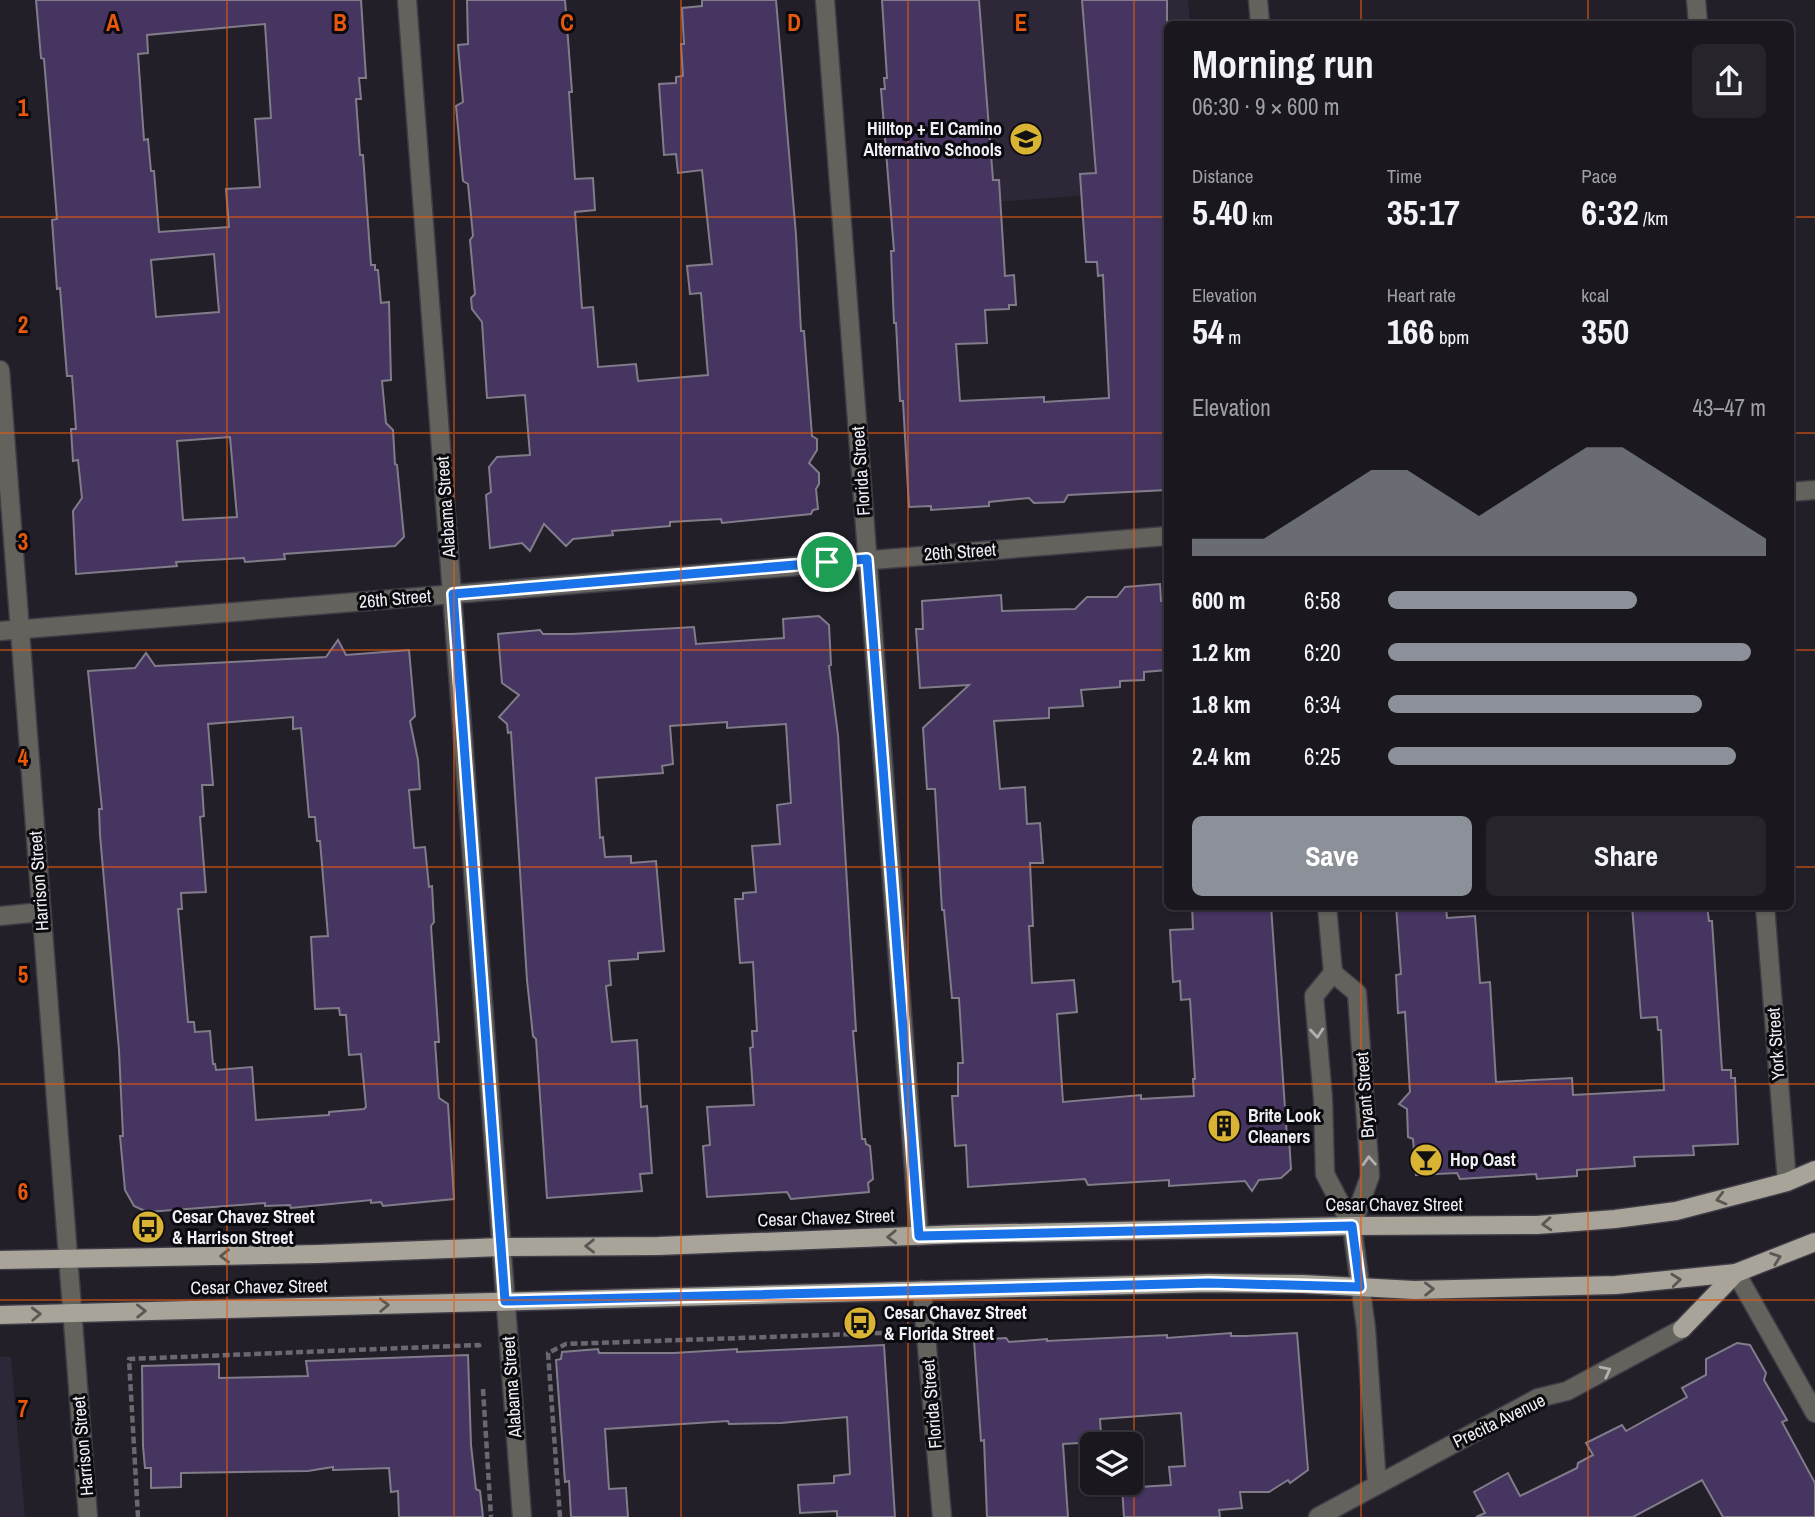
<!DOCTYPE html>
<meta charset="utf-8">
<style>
body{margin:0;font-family:"Archivo Narrow",sans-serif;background:#27242c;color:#f1f3f6;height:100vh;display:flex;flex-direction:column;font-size:26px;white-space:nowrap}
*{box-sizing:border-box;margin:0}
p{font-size:23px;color:#9f9fa4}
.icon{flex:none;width:38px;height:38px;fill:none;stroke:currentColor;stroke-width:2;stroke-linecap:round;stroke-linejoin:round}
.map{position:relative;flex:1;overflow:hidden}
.panel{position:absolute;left:1164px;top:21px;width:630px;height:889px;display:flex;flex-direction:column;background:#1a171f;border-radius:10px;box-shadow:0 2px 5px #0004,0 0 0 2px #38363d}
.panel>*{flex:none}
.controls{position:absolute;left:1080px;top:1432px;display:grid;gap:14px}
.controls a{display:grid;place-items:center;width:63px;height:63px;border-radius:10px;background:#1a171f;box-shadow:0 2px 5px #0004,0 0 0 2px #38363d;font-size:35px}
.pin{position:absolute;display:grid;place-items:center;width:60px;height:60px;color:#fff;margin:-30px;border:4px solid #fff;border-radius:50%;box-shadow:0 2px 7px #0007}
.round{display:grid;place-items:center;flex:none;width:74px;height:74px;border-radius:10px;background:#27242c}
.summary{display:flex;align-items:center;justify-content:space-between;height:119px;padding:0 28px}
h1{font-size:38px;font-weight:800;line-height:52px}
.figures{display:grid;grid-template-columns:repeat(3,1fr);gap:10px;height:119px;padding:7px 28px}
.figures div{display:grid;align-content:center}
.figures b{font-size:35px;font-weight:800}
.figures small{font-size:19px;font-weight:400}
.figures p{font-size:19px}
.chart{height:196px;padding:14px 28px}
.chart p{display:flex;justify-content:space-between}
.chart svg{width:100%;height:126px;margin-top:7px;fill:#8c9099;opacity:.7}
.cta{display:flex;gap:14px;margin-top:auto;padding:14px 28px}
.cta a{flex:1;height:80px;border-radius:10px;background:#8c9099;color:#fff;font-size:28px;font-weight:800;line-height:80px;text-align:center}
.cta a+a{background:#27242c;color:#f1f3f6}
ul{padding:0 28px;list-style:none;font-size:23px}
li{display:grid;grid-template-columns:112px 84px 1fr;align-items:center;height:52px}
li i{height:18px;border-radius:9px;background:#8c9099}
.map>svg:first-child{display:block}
.built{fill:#2d2737}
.building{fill:#463461;stroke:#807c89;stroke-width:2;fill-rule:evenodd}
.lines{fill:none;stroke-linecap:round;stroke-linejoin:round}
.minor-casing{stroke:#3f3c46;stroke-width:21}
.major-casing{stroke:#3f3c46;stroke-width:21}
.path{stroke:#6a6770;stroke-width:4.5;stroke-dasharray:7 3.5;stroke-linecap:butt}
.minor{stroke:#64625d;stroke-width:18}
.major{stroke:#a8a499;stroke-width:18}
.oneway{stroke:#b2b0b1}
.oneway2{stroke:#5a5754}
.route-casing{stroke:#fff;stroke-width:14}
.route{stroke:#1a73e8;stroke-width:9}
.grid{fill:none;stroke:#e8590c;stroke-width:2;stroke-opacity:0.55}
.labels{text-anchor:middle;stroke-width:6;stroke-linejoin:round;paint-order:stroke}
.poi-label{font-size:18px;font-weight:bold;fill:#f1eff6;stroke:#0b0a0e;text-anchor:start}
.street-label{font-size:18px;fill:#f1eff6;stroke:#0b0a0e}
.grid-label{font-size:23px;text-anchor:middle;font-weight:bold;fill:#e8590c;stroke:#0b0a0e;stroke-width:6;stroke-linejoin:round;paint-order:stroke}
</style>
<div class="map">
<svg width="1815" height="1517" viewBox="0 0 1815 1517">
<rect width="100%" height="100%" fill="#221f29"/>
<!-- built -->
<g class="built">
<path d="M 882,0 L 1188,0 L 1190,24 L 1167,24 L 1167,189 L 890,210 L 881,89 L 884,88 L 884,78 L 887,77 Z"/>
<path d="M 0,1357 L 11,1357 L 25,1517 L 0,1517 Z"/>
</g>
<!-- building -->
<g class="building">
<path d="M 36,0 L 361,0 L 366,78 L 359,78 L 361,99 L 356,99 L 360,155 L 363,155 L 371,265 L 375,265 L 375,270 L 378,270 L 381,303 L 389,302 L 391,380 L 382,381 L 386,423 L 393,430 L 395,464 L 397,465 L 404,537 L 395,546 L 284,554 L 285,559 L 245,562 L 244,558 L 176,562 L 177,566 L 76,574 L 73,511 L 82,498 L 78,460 L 73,461 L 71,429 L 76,429 L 72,376 L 67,376 L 60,288 L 57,289 L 52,220 L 57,219 L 44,59 L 41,58 ZM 265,24 L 271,118 L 255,119 L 260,187 L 226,189 L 229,227 L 159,232 L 154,171 L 151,171 L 148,139 L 144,140 L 138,54 L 148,53 L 147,35 ZM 214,254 L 219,312 L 156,317 L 151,260 ZM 230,437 L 237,517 L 183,520 L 177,441 Z"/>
<path d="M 467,0 L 565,0 L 572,92 L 569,92 L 575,179 L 593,178 L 595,210 L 575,212 L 582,308 L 593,307 L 598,367 L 636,364 L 638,381 L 708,375 L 701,293 L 690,294 L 687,266 L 712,264 L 702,170 L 678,173 L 676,154 L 664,155 L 659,84 L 676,83 L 676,77 L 683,76 L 681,44 L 684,44 L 682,8 L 702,6 L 702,0 L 776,0 L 796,235 L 801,331 L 804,331 L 812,436 L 817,439 L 817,450 L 809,463 L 819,473 L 819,484 L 816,489 L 818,509 L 813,510 L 811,514 L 722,523 L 721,519 L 670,522 L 670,526 L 612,531 L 613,535 L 573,539 L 566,546 L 544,524 L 530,551 L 522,543 L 490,548 L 486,495 L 491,492 L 489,467 L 497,457 L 530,455 L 525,395 L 487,398 L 482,322 L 472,309 L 471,298 L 475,294 L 470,240 L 473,236 L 468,184 L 463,181 L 456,106 L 463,102 L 458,45 L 468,44 Z"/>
<path d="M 882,0 L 979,0 L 993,180 L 999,180 L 1005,276 L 1014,275 L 1016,305 L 1009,305 L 1009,309 L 985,310 L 987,343 L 956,344 L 960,401 L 1044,397 L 1044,402 L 1109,398 L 1103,275 L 1098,276 L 1097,262 L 1086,262 L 1080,174 L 1096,173 L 1082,0 L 1167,0 L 1167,490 L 1068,495 L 1064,502 L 1034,503 L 1029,498 L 989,502 L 989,506 L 931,510 L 931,506 L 909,507 L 903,401 L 900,401 L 896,323 L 894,323 L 891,251 L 894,251 L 881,89 L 885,89 L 884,78 L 887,78 Z"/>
<path d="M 1160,584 L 1161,601 L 1167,601 L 1167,670 L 1144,672 L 1144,680 L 1120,681 L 1120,687 L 1081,690 L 1083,706 L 1049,708 L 1049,718 L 994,721 L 1000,789 L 1025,787 L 1027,824 L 1040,823 L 1043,863 L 1030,863 L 1033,926 L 1029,926 L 1032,983 L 1074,980 L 1077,1012 L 1057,1014 L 1063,1102 L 1141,1095 L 1141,1099 L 1194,1096 L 1193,1079 L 1195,1079 L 1190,999 L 1181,1000 L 1180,981 L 1173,982 L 1170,930 L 1193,929 L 1192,906 L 1271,906 L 1287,1137 L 1289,1138 L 1291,1169 L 1281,1178 L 1259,1180 L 1252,1191 L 1245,1181 L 1169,1186 L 1169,1180 L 1088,1185 L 1085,1179 L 968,1187 L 966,1145 L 955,1146 L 952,1096 L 958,1096 L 958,1063 L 963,1063 L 959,998 L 952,998 L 944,910 L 942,910 L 935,789 L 927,789 L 923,728 L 969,685 L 920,688 L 916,629 L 923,629 L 922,601 L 1001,595 L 1002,611 L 1075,609 L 1087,597 L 1117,597 L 1125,587 Z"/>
<path d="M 819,616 L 829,625 L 831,665 L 829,666 L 838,735 L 856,1031 L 853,1031 L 862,1139 L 865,1139 L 866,1144 L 870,1146 L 873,1179 L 868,1183 L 869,1192 L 791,1199 L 787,1192 L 707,1197 L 703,1146 L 710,1145 L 707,1107 L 754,1105 L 750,1048 L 753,1047 L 752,1031 L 757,1031 L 753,962 L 740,963 L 735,899 L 743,899 L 743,893 L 756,892 L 752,846 L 780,844 L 777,805 L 791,803 L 786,724 L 727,728 L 727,722 L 670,726 L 673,764 L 662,766 L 663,773 L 596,778 L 600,838 L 603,837 L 605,857 L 631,856 L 631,863 L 656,861 L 664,951 L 638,953 L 638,959 L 609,961 L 611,985 L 606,986 L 612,1042 L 637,1040 L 641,1107 L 647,1106 L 652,1173 L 640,1174 L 642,1191 L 547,1198 L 536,1039 L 533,1036 L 527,980 L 511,732 L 508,733 L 507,724 L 499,717 L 519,695 L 502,683 L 498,634 L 540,630 L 543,634 L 572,634 L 694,627 L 696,644 L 784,638 L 783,619 Z"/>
<path d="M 338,640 L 346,655 L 409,650 L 415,716 L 410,721 L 418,760 L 420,789 L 409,790 L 414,848 L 425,847 L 429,887 L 432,886 L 434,922 L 431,926 L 439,1042 L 435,1042 L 439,1098 L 448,1104 L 454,1199 L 383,1206 L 381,1202 L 371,1203 L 371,1200 L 291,1208 L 290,1205 L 265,1206 L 265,1203 L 147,1212 L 134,1206 L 125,1190 L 120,1136 L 123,1136 L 119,1050 L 100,835 L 99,809 L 102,809 L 88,671 L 135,668 L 146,653 L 155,666 L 326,657 ZM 293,717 L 293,729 L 301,728 L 309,817 L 315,817 L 317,841 L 320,841 L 328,936 L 311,937 L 315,1009 L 339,1008 L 340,1015 L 346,1015 L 349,1055 L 361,1054 L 366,1107 L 364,1109 L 329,1112 L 329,1115 L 256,1120 L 252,1067 L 216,1070 L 215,1064 L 213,1064 L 210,1031 L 195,1032 L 194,1022 L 188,1022 L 178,909 L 182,909 L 181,893 L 206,892 L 200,817 L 204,816 L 202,785 L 213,785 L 208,724 Z"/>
<path d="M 1396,906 L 1446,906 L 1447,918 L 1475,916 L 1480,983 L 1490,982 L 1496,1082 L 1572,1078 L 1573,1095 L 1664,1090 L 1661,1030 L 1658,1030 L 1657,1017 L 1641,1018 L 1632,906 L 1707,906 L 1709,921 L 1712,921 L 1722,1070 L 1731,1070 L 1731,1078 L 1735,1078 L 1738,1144 L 1693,1146 L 1694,1155 L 1634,1157 L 1635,1166 L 1577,1170 L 1577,1176 L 1537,1179 L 1536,1174 L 1460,1179 L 1457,1173 L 1416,1175 L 1413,1139 L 1408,1137 L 1407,1109 L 1399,1104 L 1410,1092 L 1405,1012 L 1398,1013 L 1396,975 L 1401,974 Z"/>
<path d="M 1231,1333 L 1231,1336 L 1246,1336 L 1297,1333 L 1308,1470 L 1290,1483 L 1288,1480 L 1269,1492 L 1240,1492 L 1242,1508 L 1219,1510 L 1220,1517 L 1124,1517 L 1122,1488 L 1171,1485 L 1169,1467 L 1185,1466 L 1181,1413 L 1100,1419 L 1101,1436 L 1094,1437 L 1095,1442 L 1063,1444 L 1068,1517 L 987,1517 L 984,1440 L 981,1441 L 974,1340 L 1006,1338 L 1009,1342 L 1047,1339 L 1047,1341 L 1167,1335 L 1167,1338 Z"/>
<path d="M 1737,1343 L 1750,1345 L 1766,1373 L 1764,1380 L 1787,1420 L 1782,1422 L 1815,1483 L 1815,1517 L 1723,1517 L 1702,1480 L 1633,1517 L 1476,1517 L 1485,1513 L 1474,1492 L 1508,1473 L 1520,1496 L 1577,1468 L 1578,1463 L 1593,1455 L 1586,1443 L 1622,1425 L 1626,1431 L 1687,1397 L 1682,1388 L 1706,1375 L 1706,1359 Z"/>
<path d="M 884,1345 L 895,1517 L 837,1517 L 837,1511 L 800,1513 L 798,1485 L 834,1483 L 834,1476 L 850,1474 L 847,1417 L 781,1423 L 729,1424 L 728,1421 L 605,1429 L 609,1489 L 626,1488 L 628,1517 L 571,1517 L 569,1481 L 565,1482 L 556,1360 L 561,1359 L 562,1352 L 598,1349 L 599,1353 L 674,1353 L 737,1349 L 737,1352 Z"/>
<path d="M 468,1355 L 471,1445 L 476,1489 L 480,1491 L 483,1517 L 399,1517 L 398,1491 L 391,1492 L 389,1468 L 333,1470 L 333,1467 L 308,1471 L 181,1473 L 181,1487 L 151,1488 L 151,1468 L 145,1468 L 143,1446 L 142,1366 L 219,1364 L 219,1378 L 308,1376 L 306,1361 Z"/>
</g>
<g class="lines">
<defs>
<g id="minor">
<path d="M 407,0 L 522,1517"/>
<path d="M 825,0 L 919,1236"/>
<path d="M 1258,0 L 1260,24"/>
<path d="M 1696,0 L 1698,24"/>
<path d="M 0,370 L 88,1517"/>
<path d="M 1790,492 L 1815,490"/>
<path d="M 0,631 L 1167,536"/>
<path d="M 1327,906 L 1333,973 L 1314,996 L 1323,1099 L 1325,1174 L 1352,1226 L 1366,1328 L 1377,1484"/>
<path d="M 1765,906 L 1787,1182"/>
<path d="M 0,916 L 41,912"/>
<path d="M 1333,973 L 1357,993 L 1370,1176 L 1352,1226"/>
<path d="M 1736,1273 L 1815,1413"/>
<path d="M 922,1290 L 942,1517"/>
<path d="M 1318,1517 L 1538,1398 L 1567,1391 L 1682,1329"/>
</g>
<g id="major">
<path d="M 0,1260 L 318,1254 L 501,1247 L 658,1246 L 962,1234 L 1352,1226 L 1537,1225 L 1615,1219 L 1676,1211 L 1787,1182 L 1815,1170"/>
<path d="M 0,1315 L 1209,1283 L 1303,1284 L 1414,1290 L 1616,1285 L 1736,1273 L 1815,1242"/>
<path d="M 1682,1329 L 1736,1273"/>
</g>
</defs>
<!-- minor casing -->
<use href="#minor" class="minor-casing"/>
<!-- major casing -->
<use href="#major" class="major-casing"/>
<!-- path -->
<g class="path">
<path d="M 483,1389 L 491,1517"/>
<path d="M 138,1517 L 129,1359 L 479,1345 L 480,1349"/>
<path d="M 560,1517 L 548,1353 L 566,1344 L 884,1333"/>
</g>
<!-- minor -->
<use href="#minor" class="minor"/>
<!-- major -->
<use href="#major" class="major"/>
</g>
<!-- one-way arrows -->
<defs><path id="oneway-chevron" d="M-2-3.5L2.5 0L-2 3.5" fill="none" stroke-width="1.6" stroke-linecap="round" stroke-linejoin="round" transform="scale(1.75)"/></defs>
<g class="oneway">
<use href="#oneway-chevron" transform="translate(1317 1033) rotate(85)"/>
<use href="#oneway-chevron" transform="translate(1369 1161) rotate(-93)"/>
<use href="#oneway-chevron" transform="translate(1606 1371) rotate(-27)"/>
</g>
<g class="oneway2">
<use href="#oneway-chevron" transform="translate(1721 1199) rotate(165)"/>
<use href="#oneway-chevron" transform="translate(1547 1224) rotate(176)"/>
<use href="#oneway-chevron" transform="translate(892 1237) rotate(178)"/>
<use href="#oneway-chevron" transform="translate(590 1246) rotate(179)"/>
<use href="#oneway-chevron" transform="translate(225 1256) rotate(179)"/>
<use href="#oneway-chevron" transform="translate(1776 1258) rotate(-20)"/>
<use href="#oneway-chevron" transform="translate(1676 1280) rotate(-6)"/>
<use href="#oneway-chevron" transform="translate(1429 1289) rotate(-1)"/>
<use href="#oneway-chevron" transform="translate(384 1305) rotate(-2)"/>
<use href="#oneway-chevron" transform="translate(141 1311) rotate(-1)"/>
<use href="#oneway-chevron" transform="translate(36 1314) rotate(-2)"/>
</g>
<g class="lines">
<defs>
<path id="route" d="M 867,559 L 919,1236 L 1352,1226 L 1360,1287 L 1209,1283 L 505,1301 L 453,594 Z"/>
</defs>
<!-- route casing -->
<use href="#route" class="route-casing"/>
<!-- route -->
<use href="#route" class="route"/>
</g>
<!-- grid -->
<path class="grid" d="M 227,0 L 227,1517M 454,0 L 454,1517M 681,0 L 681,1517M 908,0 L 908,1517M 1134,0 L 1134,1517M 1361,0 L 1361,24M 1588,0 L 1588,24M 0,217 L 1167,217M 1790,217 L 1815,217M 0,433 L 1167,433M 1790,433 L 1815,433M 0,650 L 1167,650M 1790,650 L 1815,650M 0,867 L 1167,867M 1790,867 L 1815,867M 1361,906 L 1361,1517M 1588,906 L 1588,1517M 0,1084 L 1815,1084M 0,1300 L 1815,1300"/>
<!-- icons -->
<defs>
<symbol id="school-disc" viewBox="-11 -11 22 22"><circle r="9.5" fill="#d9b334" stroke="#0b0a0e"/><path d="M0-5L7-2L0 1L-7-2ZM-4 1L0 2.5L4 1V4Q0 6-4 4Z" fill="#111"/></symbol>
<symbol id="building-disc" viewBox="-11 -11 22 22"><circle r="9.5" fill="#d9b334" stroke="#0b0a0e"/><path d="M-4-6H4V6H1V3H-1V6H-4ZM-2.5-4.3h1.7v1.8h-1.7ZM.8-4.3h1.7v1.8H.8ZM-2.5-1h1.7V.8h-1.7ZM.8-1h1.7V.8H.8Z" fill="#111"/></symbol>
<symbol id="bar-disc" viewBox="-11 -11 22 22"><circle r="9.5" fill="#d9b334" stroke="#0b0a0e"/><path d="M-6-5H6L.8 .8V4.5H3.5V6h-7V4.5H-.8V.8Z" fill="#111"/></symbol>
<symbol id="bus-disc" viewBox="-11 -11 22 22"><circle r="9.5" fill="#d9b334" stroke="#0b0a0e"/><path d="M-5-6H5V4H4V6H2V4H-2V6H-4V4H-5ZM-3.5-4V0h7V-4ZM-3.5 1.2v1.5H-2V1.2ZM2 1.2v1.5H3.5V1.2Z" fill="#111"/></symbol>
</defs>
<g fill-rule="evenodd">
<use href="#school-disc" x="1007" y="120" width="38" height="38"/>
<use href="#building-disc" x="1205" y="1107" width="38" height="38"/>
<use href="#bar-disc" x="1407" y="1141" width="38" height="38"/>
<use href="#bus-disc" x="129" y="1208" width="38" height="38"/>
<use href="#bus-disc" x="841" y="1304" width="38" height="38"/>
</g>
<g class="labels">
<!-- poi labels -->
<g class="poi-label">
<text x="1002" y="135" text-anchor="end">Hilltop + El Camino<tspan x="1002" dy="21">Alternativo Schools</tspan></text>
<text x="1248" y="1122">Brite Look<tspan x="1248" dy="21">Cleaners</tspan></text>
<text x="1450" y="1166">Hop Oast</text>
<text x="172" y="1223">Cesar Chavez Street<tspan x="172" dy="21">&amp; Harrison Street</tspan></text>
<text x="884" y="1319">Cesar Chavez Street<tspan x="884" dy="21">&amp; Florida Street</tspan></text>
</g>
<!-- street labels -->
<g class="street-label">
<text transform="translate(861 471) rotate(-94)" y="6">Florida Street</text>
<text transform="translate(446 507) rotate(-94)" y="6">Alabama Street</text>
<text transform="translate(960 552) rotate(-4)" y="6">26th Street</text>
<text transform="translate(395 599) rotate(-5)" y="6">26th Street</text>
<text transform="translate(39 881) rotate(-94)" y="6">Harrison Street</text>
<text transform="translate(1776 1044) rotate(-94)" y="6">York Street</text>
<text transform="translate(1365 1095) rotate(-94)" y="6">Bryant Street</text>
<text x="1394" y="1211">Cesar Chavez Street</text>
<text transform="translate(826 1218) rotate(-2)" y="6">Cesar Chavez Street</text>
<text transform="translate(259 1287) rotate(-1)" y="6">Cesar Chavez Street</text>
<text transform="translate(512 1387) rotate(-94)" y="6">Alabama Street</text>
<text transform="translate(932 1404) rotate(-95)" y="6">Florida Street</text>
<text transform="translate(1499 1421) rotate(-26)" y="6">Precita Avenue</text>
<text transform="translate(83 1446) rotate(-95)" y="6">Harrison Street</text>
</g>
</g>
<g class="grid-label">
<text x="113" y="31">A</text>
<text x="340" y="31">B</text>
<text x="567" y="31">C</text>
<text x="794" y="31">D</text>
<text x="1021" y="31">E</text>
<text x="23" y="116">1</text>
<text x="23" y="333">2</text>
<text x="23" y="550">3</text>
<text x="23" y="766">4</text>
<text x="23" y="983">5</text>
<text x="23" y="1200">6</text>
<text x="23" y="1417">7</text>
</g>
</svg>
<div class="controls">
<a><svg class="icon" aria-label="layers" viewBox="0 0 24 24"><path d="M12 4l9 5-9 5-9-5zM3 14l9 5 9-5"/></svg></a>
</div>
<div class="pin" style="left:827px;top:562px;background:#1e9e55"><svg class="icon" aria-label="arrive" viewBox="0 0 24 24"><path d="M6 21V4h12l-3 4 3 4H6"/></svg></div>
<section class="panel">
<div class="summary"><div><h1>Morning run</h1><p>06:30 · 9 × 600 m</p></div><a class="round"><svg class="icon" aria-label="share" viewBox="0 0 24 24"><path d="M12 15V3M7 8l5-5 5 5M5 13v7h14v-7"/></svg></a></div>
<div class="figures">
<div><p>Distance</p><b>5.40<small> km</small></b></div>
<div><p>Time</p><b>35:17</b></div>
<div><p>Pace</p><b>6:32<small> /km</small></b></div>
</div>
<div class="figures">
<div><p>Elevation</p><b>54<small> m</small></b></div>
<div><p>Heart rate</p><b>166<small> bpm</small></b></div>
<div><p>kcal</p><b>350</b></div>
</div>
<div class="chart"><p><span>Elevation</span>43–47 m</p>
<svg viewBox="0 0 160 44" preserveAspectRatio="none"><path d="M0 44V38L10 38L20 38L30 30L40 22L50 14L60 14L70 22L80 30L90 22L100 14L110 6L120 6L130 14L140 22L150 30L160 38V44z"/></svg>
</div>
<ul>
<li><b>600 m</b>6:58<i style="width:66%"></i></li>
<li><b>1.2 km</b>6:20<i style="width:96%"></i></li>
<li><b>1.8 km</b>6:34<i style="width:83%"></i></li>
<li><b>2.4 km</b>6:25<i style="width:92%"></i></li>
</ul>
<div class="cta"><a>Save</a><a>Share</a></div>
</section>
</div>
